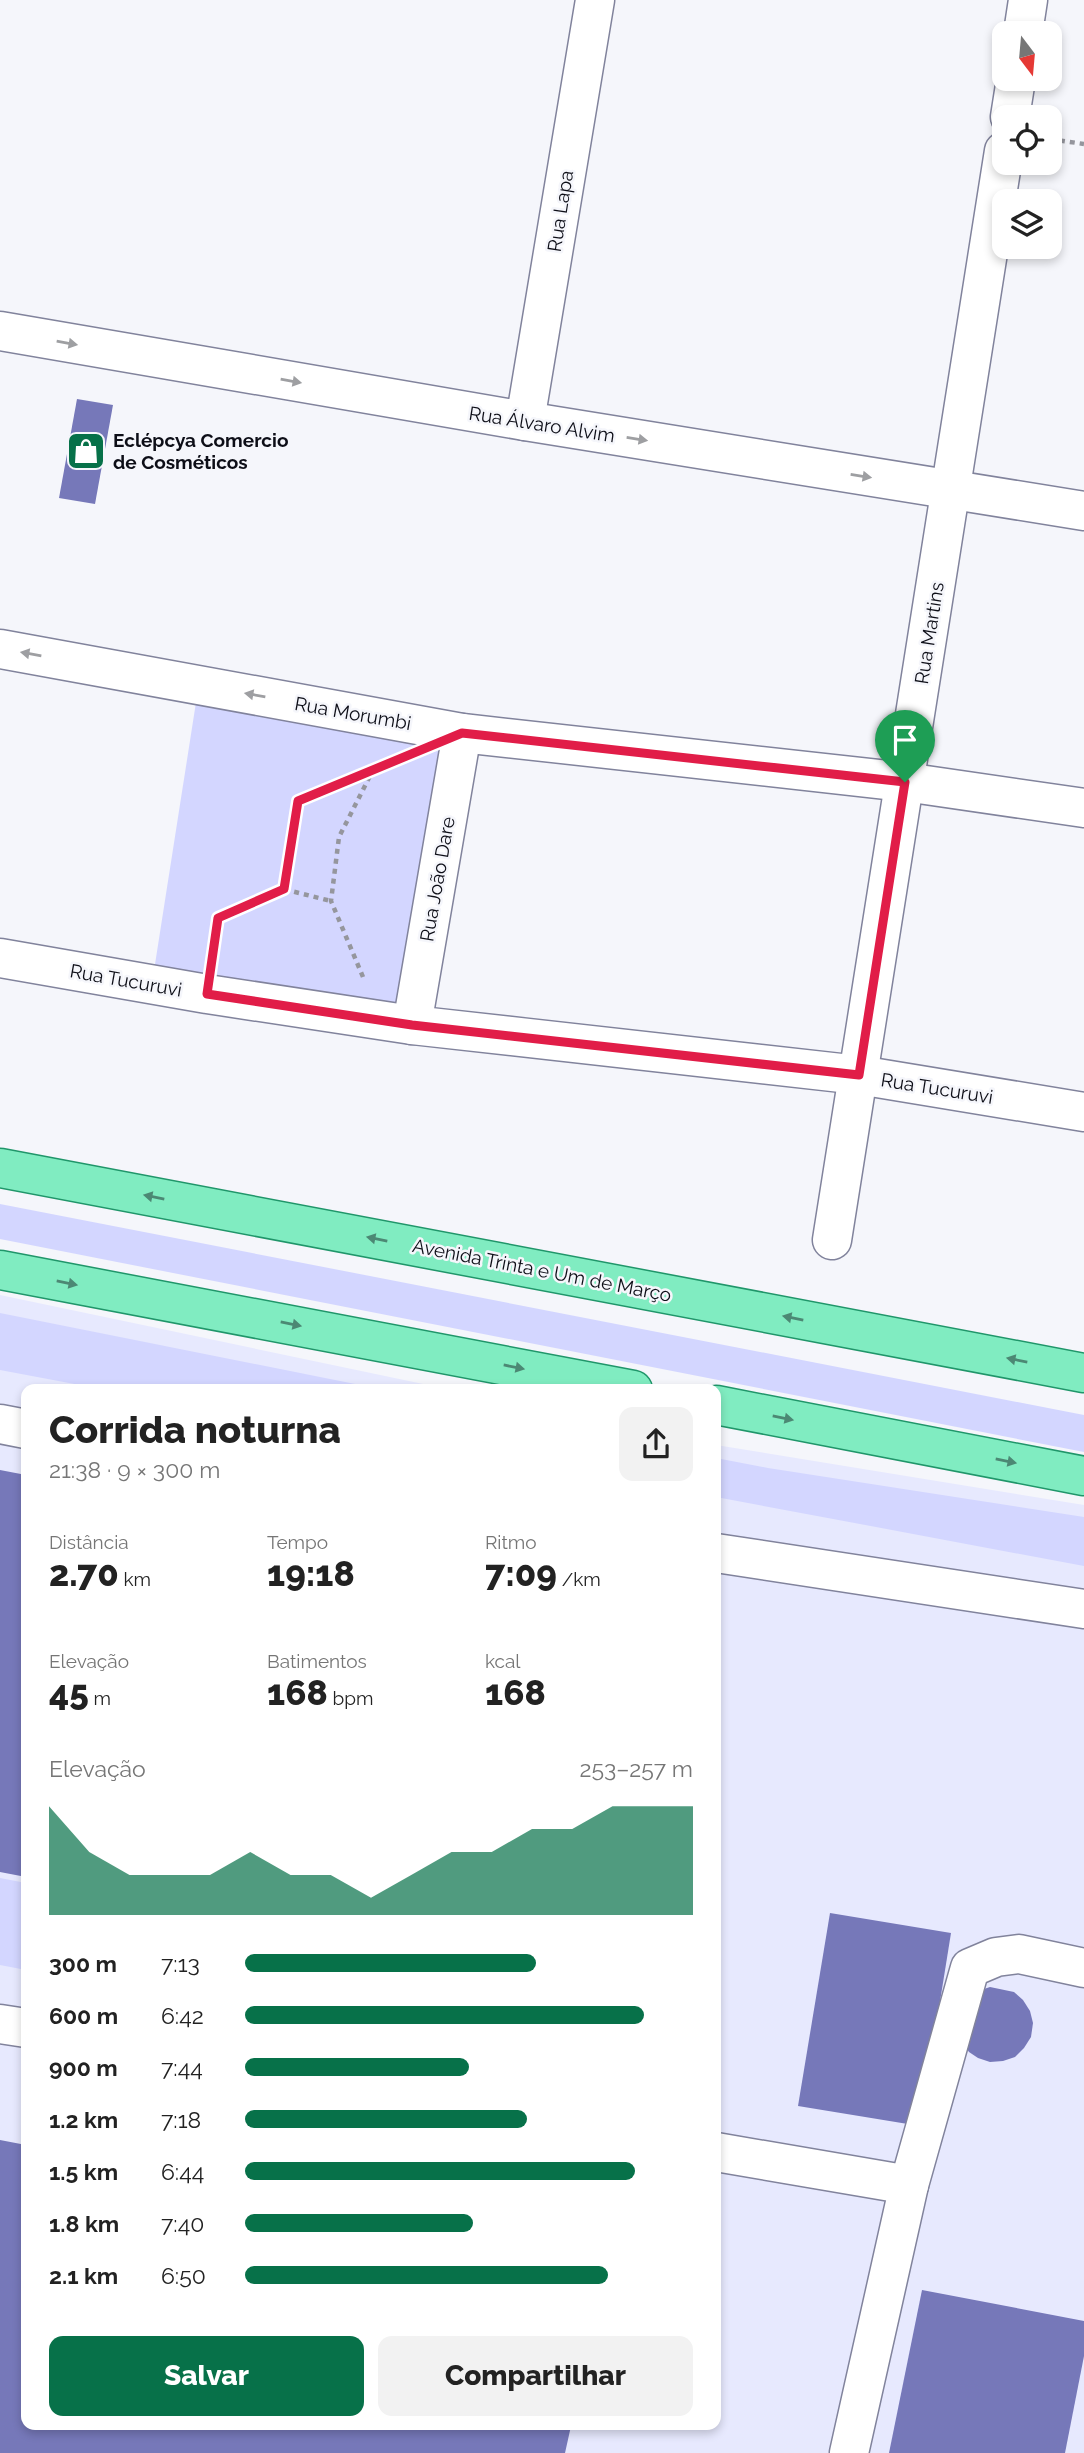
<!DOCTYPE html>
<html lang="pt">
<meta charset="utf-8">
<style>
body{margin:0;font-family:Raleway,sans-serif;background:#f2f2f2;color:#222;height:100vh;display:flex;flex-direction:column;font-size:26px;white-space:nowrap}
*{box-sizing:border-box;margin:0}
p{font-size:23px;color:#767676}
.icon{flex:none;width:38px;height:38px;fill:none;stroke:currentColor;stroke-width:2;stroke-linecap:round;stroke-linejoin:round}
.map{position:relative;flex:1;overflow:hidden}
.drawer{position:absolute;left:21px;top:1384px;width:700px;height:1046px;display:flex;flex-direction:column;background:#fff;border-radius:14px;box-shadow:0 4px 10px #0003}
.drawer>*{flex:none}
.needle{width:46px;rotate:164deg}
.tools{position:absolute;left:992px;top:21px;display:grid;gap:14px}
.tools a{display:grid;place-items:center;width:70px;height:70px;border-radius:14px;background:#fff;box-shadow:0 4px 10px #0003;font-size:35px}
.pin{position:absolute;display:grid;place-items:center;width:60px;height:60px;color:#fff;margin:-72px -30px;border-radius:50% 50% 50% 0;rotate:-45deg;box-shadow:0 0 7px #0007}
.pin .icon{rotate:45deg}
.round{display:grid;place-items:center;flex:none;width:74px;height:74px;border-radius:14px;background:#f2f2f2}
.overview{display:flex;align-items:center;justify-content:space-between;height:119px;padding:0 28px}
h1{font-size:38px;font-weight:800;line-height:52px}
.figures{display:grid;grid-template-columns:repeat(3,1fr);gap:10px;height:119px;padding:7px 28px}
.figures div{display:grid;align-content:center}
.figures b{font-size:35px;font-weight:800}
.figures small{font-size:19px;font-weight:400}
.figures p{font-size:19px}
.chart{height:196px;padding:14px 28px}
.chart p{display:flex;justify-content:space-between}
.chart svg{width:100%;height:126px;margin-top:7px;fill:#077149;opacity:.7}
.primary-button{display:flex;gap:14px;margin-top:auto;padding:14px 28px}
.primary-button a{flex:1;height:80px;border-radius:14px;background:#077149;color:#fff;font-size:28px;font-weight:800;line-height:80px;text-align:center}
.primary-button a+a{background:#f2f2f2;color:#222}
ul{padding:0 28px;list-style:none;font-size:23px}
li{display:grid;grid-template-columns:112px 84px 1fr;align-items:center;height:52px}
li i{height:18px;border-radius:9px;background:#077149}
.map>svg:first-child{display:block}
.built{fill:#e7e9fe}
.green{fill:#d3d6ff}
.building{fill:#7678b9}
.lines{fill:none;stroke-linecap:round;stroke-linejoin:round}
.minor-casing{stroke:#81839c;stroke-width:41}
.major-casing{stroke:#20966a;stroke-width:41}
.path{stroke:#95969d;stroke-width:4.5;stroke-dasharray:5 5;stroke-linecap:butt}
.minor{stroke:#fff;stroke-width:38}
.major{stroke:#80ecc1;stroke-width:38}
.oneway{fill:#9e9fa2}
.oneway2{fill:#4c8874}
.route-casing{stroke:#fff;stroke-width:14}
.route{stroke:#e11d48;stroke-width:9}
.labels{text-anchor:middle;stroke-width:5;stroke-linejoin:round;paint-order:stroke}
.street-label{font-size:19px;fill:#0d0e17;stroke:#f5f6fb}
.poi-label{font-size:19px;font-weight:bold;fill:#0d0e17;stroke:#f5f6fb;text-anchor:start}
</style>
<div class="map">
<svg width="1084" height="2453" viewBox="0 0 1084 2453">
<rect width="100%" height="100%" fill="#f5f6fb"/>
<!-- built -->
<path class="built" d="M 0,1295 L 447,1389 L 26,1390 L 26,2426 L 716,2426 L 716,1445 L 1084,1505 L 1084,2453 L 0,2453 Z"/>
<!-- green -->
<g class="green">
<path d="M 197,696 L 455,740 L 408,1016 L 153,977 Z"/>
<path d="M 0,1204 L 1084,1415 L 1084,1452 L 0,1239 Z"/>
<path d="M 0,1313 L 380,1389 L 101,1389 L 0,1370 Z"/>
<path d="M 716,1458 L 768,1468 L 1084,1517 L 1084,1566 L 716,1497 Z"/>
<path d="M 0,1878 L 26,1883 L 26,1970 L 0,1965 Z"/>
</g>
<!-- building -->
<g class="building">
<path d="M 77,399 L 113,405 L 95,504 L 59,498 Z"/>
<path d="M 0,1470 L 26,1475 L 26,1877 L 0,1872 Z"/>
<path d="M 830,1913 L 951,1933 L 920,2126 L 798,2106 Z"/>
<path d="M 990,1987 L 1014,1992 L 1023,2000 L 1030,2011 L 1033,2023 L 1031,2037 L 1024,2048 L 1015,2057 L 1003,2061 L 990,2062 L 978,2058 L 969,2052 L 962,2042 L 978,1991 Z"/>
<path d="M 0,2140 L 26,2145 L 26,2426 L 571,2426 L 565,2453 L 0,2453 Z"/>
<path d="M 922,2290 L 1084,2321 L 1084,2356 L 1065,2453 L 889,2453 Z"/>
</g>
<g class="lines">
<defs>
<g id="minor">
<path d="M 1023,33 L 1028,0"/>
<path d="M 1010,117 L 1016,79"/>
<path d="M 0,331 L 525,421 L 1084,511"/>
<path d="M 525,421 L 595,0"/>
<path d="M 0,649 L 462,733 L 905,782 L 1084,808"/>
<path d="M 0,958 L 207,994 L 412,1025 L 859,1075 L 1084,1112"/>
<path d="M 412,1025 L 462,733"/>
<path d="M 832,1240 L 1004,151"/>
<path d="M 0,1424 L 26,1429"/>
<path d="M 716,1553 L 1084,1609"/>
<path d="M 0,2024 L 26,2028"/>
<path d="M 716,2152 L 909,2185 L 849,2453"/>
<path d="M 909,2185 L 970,1968 L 996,1957 L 1019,1954 L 1084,1968"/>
</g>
<g id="major">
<path d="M 0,1168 L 1084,1373"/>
<path d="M 0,1270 L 633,1390"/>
<path d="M 716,1405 L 1084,1476"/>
</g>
</defs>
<!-- minor casing -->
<use href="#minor" class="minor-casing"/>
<!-- major casing -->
<use href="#major" class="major-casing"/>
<!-- path -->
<g class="path">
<path d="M 1050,139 L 1084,144"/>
<path d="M 283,889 L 298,801 L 390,763"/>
<path d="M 213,955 L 218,918 L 283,889 L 331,901"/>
<path d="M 363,977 L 331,901 L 339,837 L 373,770"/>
</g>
<!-- minor -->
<use href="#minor" class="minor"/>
<!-- major -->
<use href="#major" class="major"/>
</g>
<!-- one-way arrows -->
<defs><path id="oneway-solid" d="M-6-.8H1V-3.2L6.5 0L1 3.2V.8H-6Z" transform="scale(1.75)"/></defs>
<g class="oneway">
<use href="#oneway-solid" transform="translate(67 343) rotate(10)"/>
<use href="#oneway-solid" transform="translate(291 381) rotate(10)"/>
<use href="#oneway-solid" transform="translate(637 439) rotate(9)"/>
<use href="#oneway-solid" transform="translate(861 476) rotate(9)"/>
<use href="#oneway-solid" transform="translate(31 654) rotate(-170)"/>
<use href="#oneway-solid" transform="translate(255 695) rotate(-170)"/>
</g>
<g class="oneway2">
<use href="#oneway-solid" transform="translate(154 1197) rotate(-169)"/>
<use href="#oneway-solid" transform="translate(377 1239) rotate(-169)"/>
<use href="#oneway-solid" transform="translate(67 1283) rotate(11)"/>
<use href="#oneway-solid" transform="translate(793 1318) rotate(-169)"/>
<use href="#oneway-solid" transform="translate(291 1324) rotate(11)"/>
<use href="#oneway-solid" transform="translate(1017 1360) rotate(-169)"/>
<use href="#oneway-solid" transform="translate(514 1367) rotate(11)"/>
<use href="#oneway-solid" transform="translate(783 1418) rotate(11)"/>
<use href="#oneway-solid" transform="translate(1006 1461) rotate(11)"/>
</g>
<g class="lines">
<defs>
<path id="route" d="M 462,733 L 905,782 L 859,1075 L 412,1025 L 207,994 L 218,918 L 284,889 L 298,801 Z"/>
</defs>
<!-- route casing -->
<use href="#route" class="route-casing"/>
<!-- route -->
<use href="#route" class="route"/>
</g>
<!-- icons -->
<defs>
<symbol id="shop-square" viewBox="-11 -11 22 22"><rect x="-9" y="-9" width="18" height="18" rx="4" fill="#077149" stroke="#f5f6fb"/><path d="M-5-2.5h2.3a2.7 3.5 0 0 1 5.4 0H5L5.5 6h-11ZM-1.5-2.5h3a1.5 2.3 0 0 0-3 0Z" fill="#fff"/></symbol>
</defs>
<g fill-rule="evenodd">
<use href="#shop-square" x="64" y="429" width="44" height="44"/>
</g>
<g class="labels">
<!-- street labels -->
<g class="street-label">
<text transform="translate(560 211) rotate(-81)" y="7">Rua Lapa</text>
<text transform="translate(542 424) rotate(9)" y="7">Rua Álvaro Alvim</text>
<text transform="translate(929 633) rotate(-81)" y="7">Rua Martins</text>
<text transform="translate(353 713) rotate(10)" y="7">Rua Morumbi</text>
<text transform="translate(437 879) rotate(-80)" y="7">Rua João Dare</text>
<text transform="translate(126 980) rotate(10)" y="7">Rua Tucuruvi</text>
<text transform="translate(937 1088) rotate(9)" y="7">Rua Tucuruvi</text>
<text transform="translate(542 1270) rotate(11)" y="7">Avenida Trinta e Um de Março</text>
</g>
<!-- poi labels -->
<g class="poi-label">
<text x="113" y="447">Eclépcya Comercio<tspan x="113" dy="22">de Cosméticos</tspan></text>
</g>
</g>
</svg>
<div class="tools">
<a><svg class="needle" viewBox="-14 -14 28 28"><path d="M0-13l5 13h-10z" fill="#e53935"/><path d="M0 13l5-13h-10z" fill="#767676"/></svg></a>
<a><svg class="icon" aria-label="locate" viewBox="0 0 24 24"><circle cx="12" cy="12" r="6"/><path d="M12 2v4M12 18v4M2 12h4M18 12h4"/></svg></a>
<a><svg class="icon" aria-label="layers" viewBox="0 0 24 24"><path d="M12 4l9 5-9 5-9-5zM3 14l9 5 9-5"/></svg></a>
</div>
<div class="pin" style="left:905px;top:782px;background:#1e9e55"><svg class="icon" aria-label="arrive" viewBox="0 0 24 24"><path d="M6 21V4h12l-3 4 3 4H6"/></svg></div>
<section class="drawer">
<div class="overview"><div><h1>Corrida noturna</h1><p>21:38 · 9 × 300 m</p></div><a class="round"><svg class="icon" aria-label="share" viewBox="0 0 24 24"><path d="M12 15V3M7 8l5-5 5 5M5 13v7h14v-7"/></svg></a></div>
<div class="figures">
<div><p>Distância</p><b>2.70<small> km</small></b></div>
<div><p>Tempo</p><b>19:18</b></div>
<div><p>Ritmo</p><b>7:09<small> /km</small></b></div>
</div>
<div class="figures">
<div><p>Elevação</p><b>45<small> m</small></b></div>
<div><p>Batimentos</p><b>168<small> bpm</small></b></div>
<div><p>kcal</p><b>168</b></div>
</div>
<div class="chart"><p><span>Elevação</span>253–257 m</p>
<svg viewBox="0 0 160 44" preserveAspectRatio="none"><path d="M0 44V6L10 22L20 30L30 30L40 30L50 22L60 30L70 30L80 38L90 30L100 22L110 22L120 14L130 14L140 6L150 6L160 6V44z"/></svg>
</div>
<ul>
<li><b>300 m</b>7:13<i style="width:65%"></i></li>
<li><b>600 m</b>6:42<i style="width:89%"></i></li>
<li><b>900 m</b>7:44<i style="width:50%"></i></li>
<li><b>1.2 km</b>7:18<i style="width:63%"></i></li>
<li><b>1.5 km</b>6:44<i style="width:87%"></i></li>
<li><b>1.8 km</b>7:40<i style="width:51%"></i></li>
<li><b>2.1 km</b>6:50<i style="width:81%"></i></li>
</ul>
<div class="primary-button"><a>Salvar</a><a>Compartilhar</a></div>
</section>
</div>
